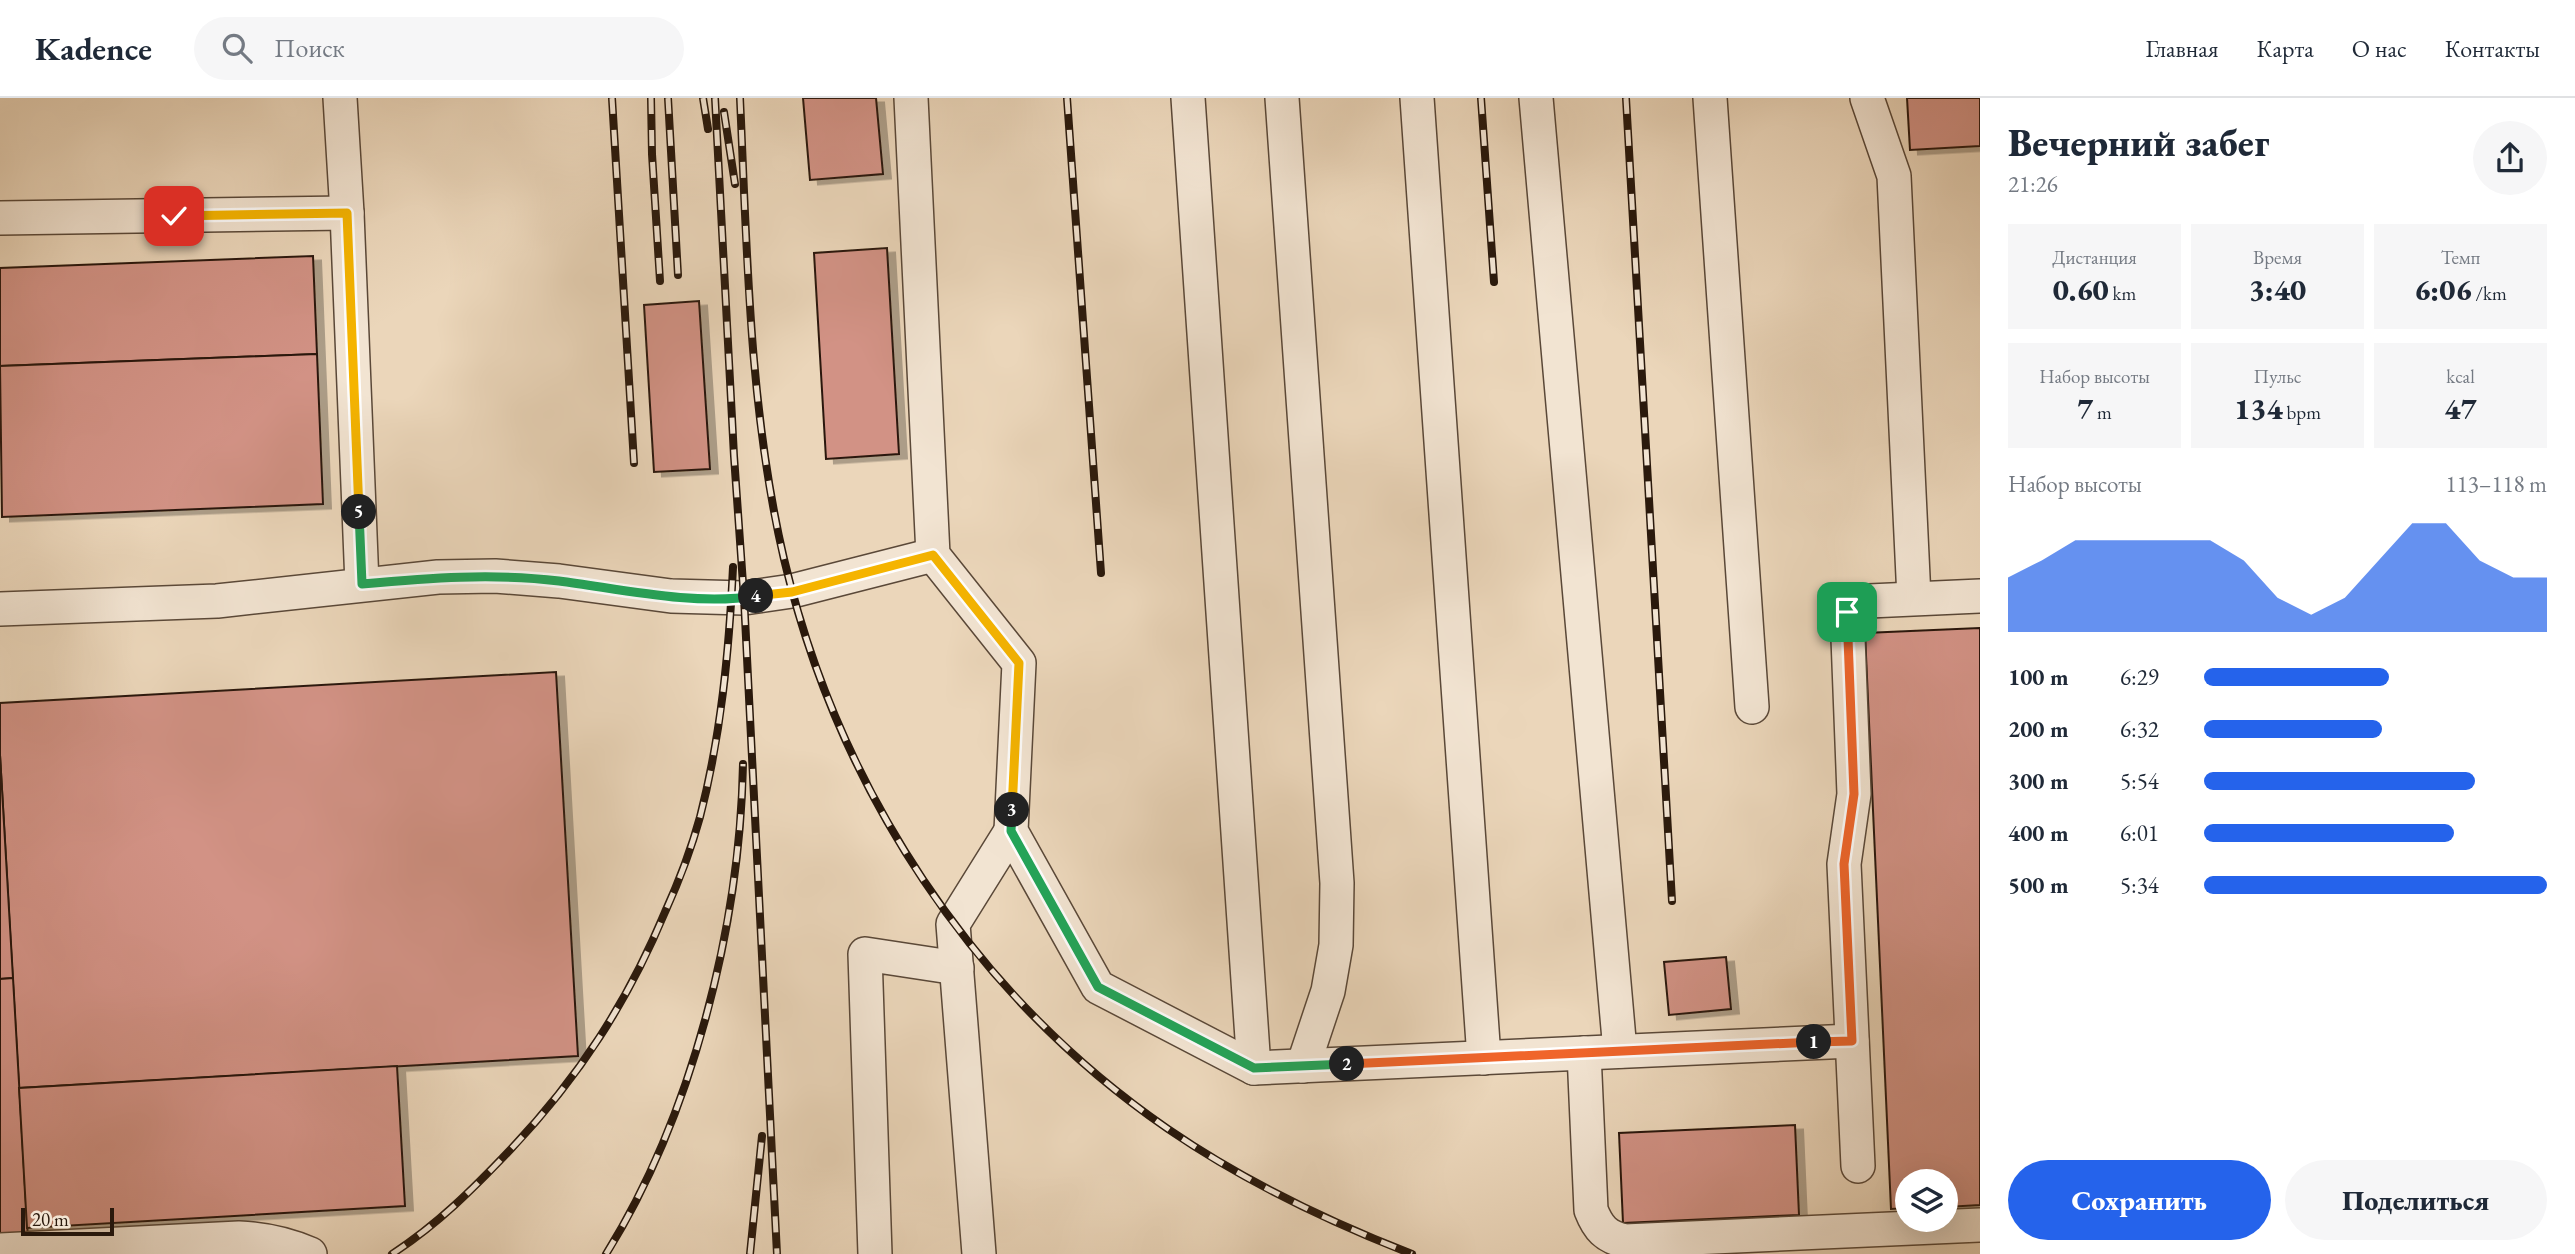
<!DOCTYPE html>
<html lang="ru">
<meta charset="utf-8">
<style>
body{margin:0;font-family:"EB Garamond",serif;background:#f6f6f7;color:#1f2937;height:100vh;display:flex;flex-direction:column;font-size:26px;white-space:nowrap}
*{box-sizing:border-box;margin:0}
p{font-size:23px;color:#747a83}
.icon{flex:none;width:38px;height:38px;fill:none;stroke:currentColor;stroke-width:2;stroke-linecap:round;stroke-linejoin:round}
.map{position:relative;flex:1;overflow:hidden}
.panel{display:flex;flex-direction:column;background:#fff;width:595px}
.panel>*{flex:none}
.fabs{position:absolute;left:1895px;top:1071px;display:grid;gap:14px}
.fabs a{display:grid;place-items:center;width:63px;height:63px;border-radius:50%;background:#fff;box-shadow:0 7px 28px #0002;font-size:35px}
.scale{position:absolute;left:21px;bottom:18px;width:93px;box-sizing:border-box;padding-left:7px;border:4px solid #2a190c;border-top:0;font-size:19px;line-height:24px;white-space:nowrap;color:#2a190c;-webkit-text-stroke:5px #f2e4d2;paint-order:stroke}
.pin{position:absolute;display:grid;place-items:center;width:60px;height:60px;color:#fff;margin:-30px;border-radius:14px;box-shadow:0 4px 10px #0006}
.km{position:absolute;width:35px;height:35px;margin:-18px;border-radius:50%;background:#222;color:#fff;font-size:19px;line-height:35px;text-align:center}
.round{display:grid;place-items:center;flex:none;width:74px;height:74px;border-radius:37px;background:#f6f6f7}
.headline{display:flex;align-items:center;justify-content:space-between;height:119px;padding:0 28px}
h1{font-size:38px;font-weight:800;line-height:52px}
.stats{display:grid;grid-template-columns:repeat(3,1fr);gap:10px;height:119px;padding:7px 28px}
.stats div{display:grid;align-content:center;border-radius:0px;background:#f6f6f7;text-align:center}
.stats b{font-size:30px;font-weight:800}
.stats small{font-size:19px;font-weight:400}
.stats p{font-size:19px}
.chart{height:196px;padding:14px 28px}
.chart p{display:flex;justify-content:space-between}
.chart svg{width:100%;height:126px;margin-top:7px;fill:#2563eb;opacity:.7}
.cta{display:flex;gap:14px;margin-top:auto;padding:14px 28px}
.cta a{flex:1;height:80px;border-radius:42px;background:#2563eb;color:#fff;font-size:28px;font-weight:800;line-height:80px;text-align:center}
.cta a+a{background:#f6f6f7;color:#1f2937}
ul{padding:0 28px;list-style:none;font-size:23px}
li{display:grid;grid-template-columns:112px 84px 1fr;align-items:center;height:52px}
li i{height:18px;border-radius:9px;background:#2563eb}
header{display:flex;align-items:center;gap:42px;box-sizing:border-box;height:98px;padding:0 35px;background:#fff;border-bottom:2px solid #e0e1e3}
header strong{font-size:33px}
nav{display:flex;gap:38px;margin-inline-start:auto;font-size:24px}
.search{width:490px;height:63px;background:#f6f6f7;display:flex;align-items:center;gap:18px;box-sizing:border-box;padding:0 24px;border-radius:38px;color:#747a83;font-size:26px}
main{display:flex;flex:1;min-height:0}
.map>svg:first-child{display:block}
.building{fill:#d29285;stroke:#2a190c;stroke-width:2;filter:url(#shadow)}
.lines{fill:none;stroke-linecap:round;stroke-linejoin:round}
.minor-casing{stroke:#5a4838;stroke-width:36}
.minor{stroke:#f2e4d2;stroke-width:33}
.rail-casing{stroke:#2a190c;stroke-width:8}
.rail{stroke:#f2e4d2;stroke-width:5;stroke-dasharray:16;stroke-linecap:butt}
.split-1-casing{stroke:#fff;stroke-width:14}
.split-2-casing{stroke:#fff;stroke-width:14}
.split-3-casing{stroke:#fff;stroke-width:14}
.split-4-casing{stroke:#fff;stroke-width:14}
.split-5-casing{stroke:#fff;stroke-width:14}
.split-6-casing{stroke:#fff;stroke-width:14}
.split-1{stroke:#f0652b;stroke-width:9}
.split-2{stroke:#f0652b;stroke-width:9}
.split-3{stroke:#22a559;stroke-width:9}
.split-4{stroke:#f5b400;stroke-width:9}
.split-5{stroke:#22a559;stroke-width:9}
.split-6{stroke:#f5b400;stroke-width:9}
</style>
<header>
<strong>Kadence</strong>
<div class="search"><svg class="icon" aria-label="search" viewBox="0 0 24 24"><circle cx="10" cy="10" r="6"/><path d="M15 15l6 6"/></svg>Поиск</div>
<nav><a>Главная</a><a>Карта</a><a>О нас</a><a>Контакты</a></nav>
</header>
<main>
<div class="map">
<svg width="1980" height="1156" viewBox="0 0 1980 1156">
<defs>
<filter id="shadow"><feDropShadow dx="8" dy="4.5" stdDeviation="0" flood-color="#0004"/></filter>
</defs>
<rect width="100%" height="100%" fill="#ebd6ba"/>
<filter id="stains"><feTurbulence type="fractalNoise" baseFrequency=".00286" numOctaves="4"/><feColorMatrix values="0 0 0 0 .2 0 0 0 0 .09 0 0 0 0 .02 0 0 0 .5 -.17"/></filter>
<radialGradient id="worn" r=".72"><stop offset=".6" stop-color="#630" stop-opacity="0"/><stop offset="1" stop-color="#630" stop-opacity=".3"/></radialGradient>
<!-- building -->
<g class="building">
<path d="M 803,0 L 876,0 L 883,76 L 810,82 Z"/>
<path d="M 1907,0 L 1980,0 L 1980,48 L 1910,52 Z"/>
<path d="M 887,150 L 899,356 L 826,361 L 814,155 Z"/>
<path d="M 313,158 L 317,256 L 0,268 L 0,170 Z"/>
<path d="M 699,203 L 710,371 L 654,374 L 644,207 Z"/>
<path d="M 317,256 L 323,406 L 2,419 L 0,268 Z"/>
<path d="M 1980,530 L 1980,1107 L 1946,1109 L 1946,1083 L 1908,1083 L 1908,1110 L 1891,1111 L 1865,535 Z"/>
<path d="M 556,574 L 578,958 L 19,990 L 0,657 L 0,605 Z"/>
<path d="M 0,657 L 13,880 L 0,881 Z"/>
<path d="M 1726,859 L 1731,911 L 1669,917 L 1664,864 Z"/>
<path d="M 13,880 L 28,1141 L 0,1143 L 0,881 Z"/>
<path d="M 397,968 L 405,1108 L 27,1130 L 19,990 Z"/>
<path d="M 1795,1027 L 1799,1117 L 1623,1125 L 1619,1035 Z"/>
</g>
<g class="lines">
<defs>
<g id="minor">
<path d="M 340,0 L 347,115 L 362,486"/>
<path d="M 911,0 L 933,457 L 1019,565 L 1011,733 L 1098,889 L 1254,970 L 1852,943"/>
<path d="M 1188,0 L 1254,970"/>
<path d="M 1282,0 L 1337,785 L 1336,847 L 1328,893 L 1303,968"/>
<path d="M 1417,0 L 1484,960"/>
<path d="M 1536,0 L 1620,953"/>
<path d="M 1710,0 L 1752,609"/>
<path d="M 1867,0 L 1894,78 L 1914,500"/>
<path d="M 0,120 L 347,115"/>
<path d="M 0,511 L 217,503 L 438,479 L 495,478 L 559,483 L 671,498 L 744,500 L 792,493 L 933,457"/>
<path d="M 1584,955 L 1591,1112 C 1598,1130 1606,1139 1625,1143 L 1980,1127"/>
<path d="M 1858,1068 L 1844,766 L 1854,696 L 1847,514 L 1854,506 L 1869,503 L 1980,498"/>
<path d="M 0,1152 L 239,1140 C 264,1141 287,1146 310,1156"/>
<path d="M 875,1156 L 865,856 L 957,870"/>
<path d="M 979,1156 L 953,826 L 1011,733"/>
</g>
</defs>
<!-- minor casing -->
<use href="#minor" class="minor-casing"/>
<!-- minor -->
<use href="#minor" class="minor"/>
<defs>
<g id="rail">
<path d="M 612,0 L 634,365"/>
<path d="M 651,0 L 652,56 L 660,183"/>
<path d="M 668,0 L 678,177"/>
<path d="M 703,0 L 708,31"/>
<path d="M 715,0 L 734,358 L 744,500 L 777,1156"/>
<path d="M 740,0 C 747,153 749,311 784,461 C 838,690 973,897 1168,1031 C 1244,1083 1327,1123 1412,1156"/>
<path d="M 1067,0 L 1101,475"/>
<path d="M 1481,0 L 1494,184"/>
<path d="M 1626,0 L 1672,803"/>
<path d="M 724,14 L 735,86"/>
<path d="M 392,1156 C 437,1127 474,1090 511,1051 C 579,979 627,905 665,814 C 679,783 691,752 700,719 C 721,637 729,554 733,469"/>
<path d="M 606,1156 C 692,1018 740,828 743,666"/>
<path d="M 750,1156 L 762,1038"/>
</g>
</defs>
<!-- rail casing -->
<use href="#rail" class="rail-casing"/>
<!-- rail -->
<use href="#rail" class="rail"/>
</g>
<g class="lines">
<defs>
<path id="split-1" d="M 1814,944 L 1852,943 L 1844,766 L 1854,696 L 1847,514"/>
<path id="split-2" d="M 1347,966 L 1814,944"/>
<path id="split-3" d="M 1012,712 L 1011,733 L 1098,889 L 1254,970 L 1347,966"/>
<path id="split-4" d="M 756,498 L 792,494 L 933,457 L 1019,565 L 1012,712"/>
<path id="split-5" d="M 359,414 L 362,486 C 428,480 493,475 559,483 C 621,491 694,508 756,498"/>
<path id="split-6" d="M 174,118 L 347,115 L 359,414"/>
</defs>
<!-- split-1 casing -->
<use href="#split-1" class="split-1-casing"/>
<!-- split-2 casing -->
<use href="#split-2" class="split-2-casing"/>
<!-- split-3 casing -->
<use href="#split-3" class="split-3-casing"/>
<!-- split-4 casing -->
<use href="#split-4" class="split-4-casing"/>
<!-- split-5 casing -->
<use href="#split-5" class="split-5-casing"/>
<!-- split-6 casing -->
<use href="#split-6" class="split-6-casing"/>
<!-- split-1 -->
<use href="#split-1" class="split-1"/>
<!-- split-2 -->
<use href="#split-2" class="split-2"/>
<!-- split-3 -->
<use href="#split-3" class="split-3"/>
<!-- split-4 -->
<use href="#split-4" class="split-4"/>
<!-- split-5 -->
<use href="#split-5" class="split-5"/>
<!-- split-6 -->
<use href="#split-6" class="split-6"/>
</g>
<rect width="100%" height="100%" filter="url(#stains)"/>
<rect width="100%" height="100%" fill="url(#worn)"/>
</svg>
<div class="fabs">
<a><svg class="icon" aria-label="layers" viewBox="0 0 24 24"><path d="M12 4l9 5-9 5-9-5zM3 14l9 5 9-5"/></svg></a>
</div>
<div class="scale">20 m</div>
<div class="pin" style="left:1847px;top:514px;background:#1e9e55"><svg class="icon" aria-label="arrive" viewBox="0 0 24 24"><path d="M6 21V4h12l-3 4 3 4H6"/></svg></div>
<div class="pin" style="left:174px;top:118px;background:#d93025"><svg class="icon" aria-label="check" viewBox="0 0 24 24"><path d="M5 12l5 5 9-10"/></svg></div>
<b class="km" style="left:1814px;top:944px">1</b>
<b class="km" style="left:1347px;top:966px">2</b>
<b class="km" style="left:1012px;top:712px">3</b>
<b class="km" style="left:756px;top:498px">4</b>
<b class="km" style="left:359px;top:414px">5</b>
</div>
<section class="panel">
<div class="headline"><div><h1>Вечерний забег</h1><p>21:26</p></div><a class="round"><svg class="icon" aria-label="share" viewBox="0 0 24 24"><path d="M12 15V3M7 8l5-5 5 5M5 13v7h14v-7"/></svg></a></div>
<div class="stats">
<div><p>Дистанция</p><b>0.60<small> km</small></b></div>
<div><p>Время</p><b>3:40</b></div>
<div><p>Темп</p><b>6:06<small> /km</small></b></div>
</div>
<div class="stats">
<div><p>Набор высоты</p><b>7<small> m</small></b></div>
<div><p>Пульс</p><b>134<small> bpm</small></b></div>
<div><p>kcal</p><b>47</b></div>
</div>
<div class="chart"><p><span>Набор высоты</span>113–118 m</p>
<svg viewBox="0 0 160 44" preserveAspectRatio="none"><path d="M0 44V25L10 19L20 12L30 12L40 12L50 12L60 12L70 19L80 32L90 38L100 32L110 19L120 6L130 6L140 19L150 25L160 25V44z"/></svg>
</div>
<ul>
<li><b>100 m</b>6:29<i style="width:54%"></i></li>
<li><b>200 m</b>6:32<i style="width:52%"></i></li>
<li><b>300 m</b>5:54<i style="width:79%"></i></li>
<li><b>400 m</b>6:01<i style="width:73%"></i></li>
<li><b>500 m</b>5:34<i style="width:100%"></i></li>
</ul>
<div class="cta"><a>Сохранить</a><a>Поделиться</a></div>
</section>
</main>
